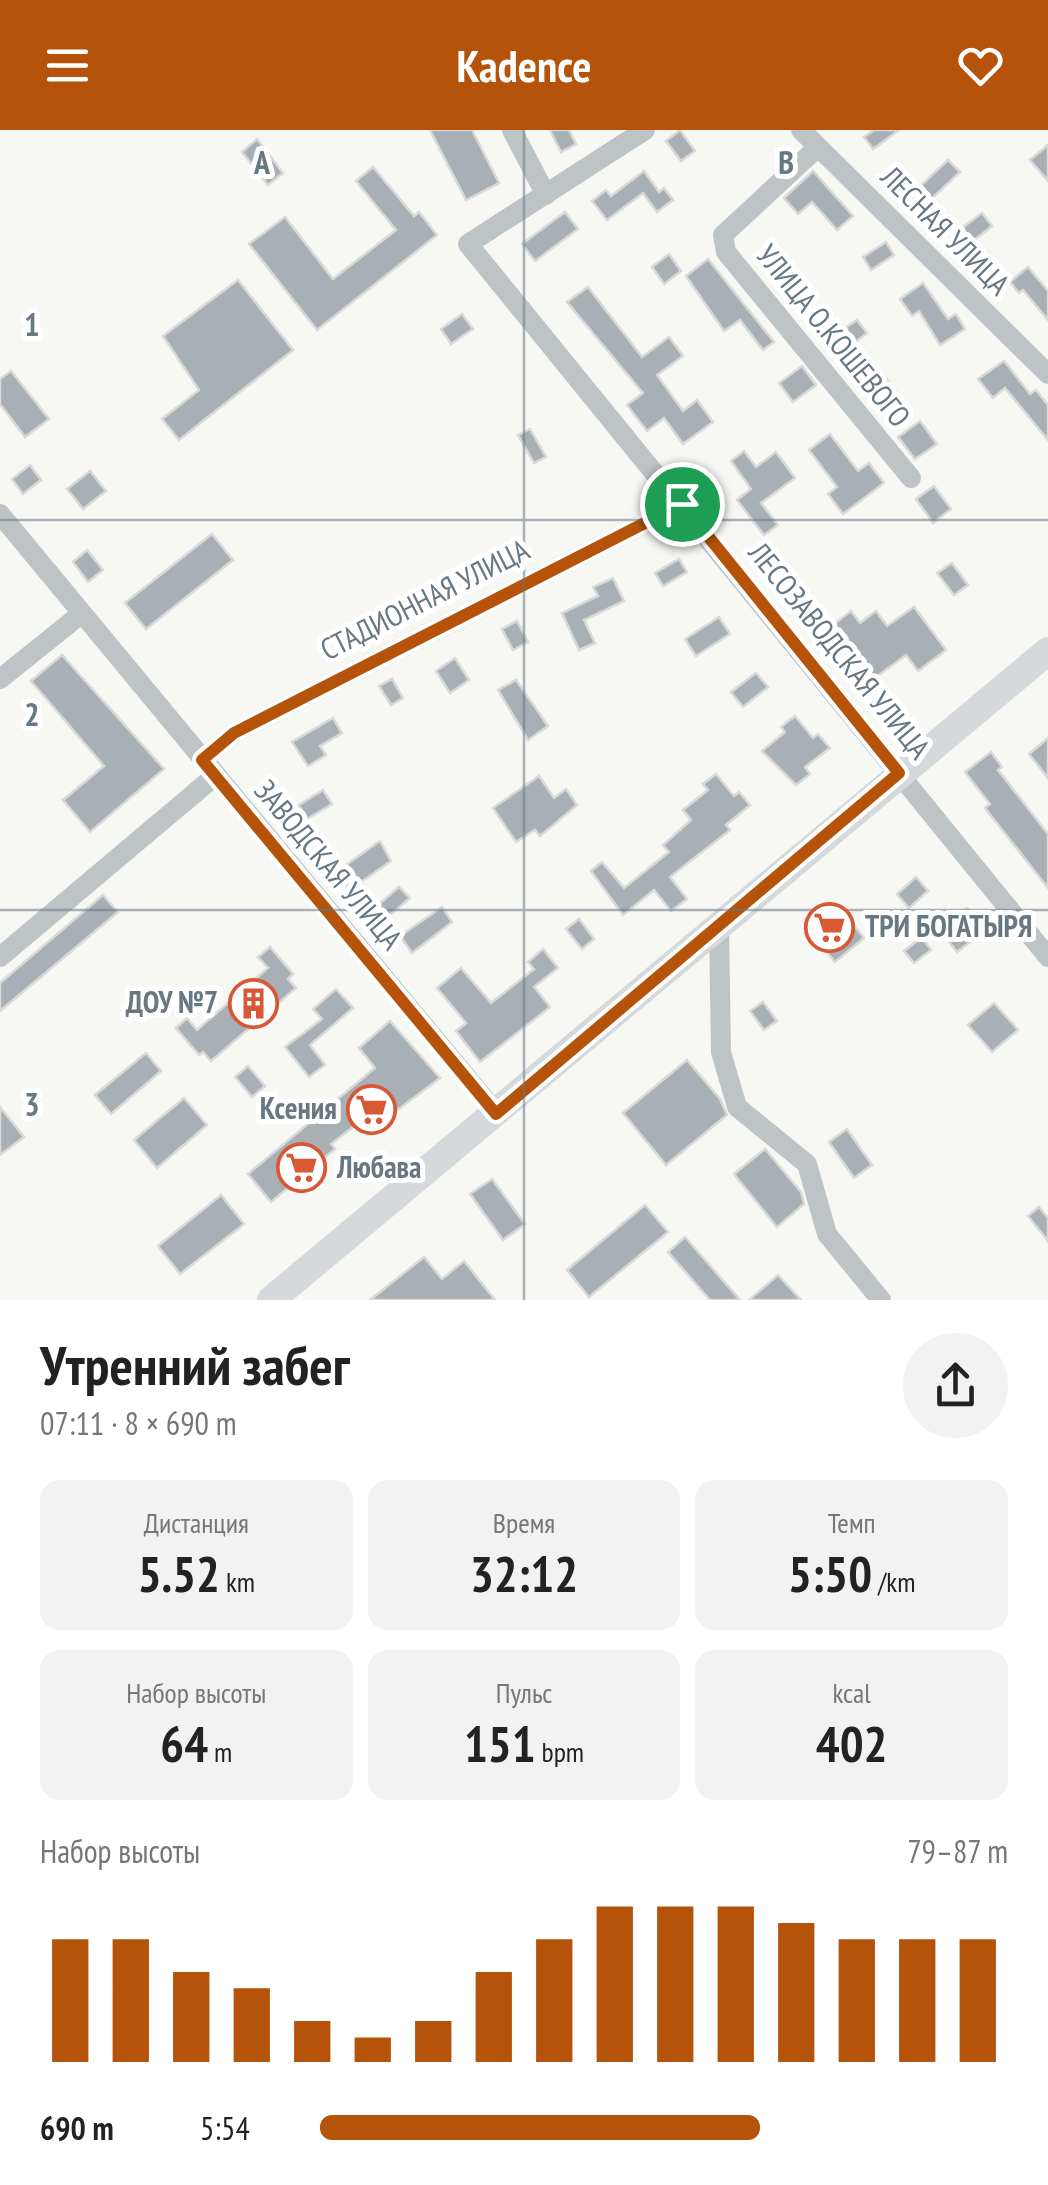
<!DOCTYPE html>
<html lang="ru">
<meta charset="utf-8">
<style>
body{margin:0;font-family:"PT Sans Narrow",sans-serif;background:#f2f2f2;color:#222;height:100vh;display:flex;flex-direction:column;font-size:38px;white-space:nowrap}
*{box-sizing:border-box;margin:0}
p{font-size:32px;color:#767676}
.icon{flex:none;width:55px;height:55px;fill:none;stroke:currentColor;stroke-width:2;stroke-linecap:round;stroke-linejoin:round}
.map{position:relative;height:1170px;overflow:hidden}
.side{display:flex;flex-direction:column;background:#fff;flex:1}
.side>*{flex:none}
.pin{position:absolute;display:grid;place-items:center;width:85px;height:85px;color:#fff;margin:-42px;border:5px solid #fff;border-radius:50%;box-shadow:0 2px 10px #0007}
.round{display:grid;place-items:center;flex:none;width:105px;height:105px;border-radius:52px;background:#f2f2f2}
.overview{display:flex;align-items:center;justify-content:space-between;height:170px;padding:0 40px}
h1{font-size:55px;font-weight:700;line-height:75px}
.figures{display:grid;grid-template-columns:repeat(3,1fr);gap:15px;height:170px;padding:10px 40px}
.figures div{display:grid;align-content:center;border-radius:20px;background:#f2f2f2;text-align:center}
.figures b{font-size:50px;font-weight:700}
.figures small{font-size:28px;font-weight:400}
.figures p{font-size:28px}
.chart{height:280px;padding:20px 40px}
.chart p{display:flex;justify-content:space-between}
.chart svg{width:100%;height:180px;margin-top:10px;stroke:#b45309;stroke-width:6}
ul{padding:0 40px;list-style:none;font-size:32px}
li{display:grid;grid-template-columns:160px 120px 1fr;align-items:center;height:75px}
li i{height:25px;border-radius:12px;background:#b45309}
header{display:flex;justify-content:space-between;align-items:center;height:130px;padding:0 40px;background:#b45309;color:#fff;font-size:45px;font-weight:700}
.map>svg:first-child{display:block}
.building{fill:#a8b0b5;stroke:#d9d9d7;stroke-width:2.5}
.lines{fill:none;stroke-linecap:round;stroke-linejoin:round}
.street{stroke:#bec3c6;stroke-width:20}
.secondary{stroke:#d5d9dc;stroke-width:28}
.route-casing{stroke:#fff;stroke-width:20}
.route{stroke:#b45309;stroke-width:12}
.grid{fill:none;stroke:#687883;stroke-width:2.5;stroke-opacity:0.55}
.labels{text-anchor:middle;stroke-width:10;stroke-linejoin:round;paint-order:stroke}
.street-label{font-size:30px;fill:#687883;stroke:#fff}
.poi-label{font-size:30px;font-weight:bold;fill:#687883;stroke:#fff;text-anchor:start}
.grid-label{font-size:32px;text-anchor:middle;font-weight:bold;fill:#687883;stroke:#fff;stroke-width:10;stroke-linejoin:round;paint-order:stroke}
</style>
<header><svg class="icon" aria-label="menu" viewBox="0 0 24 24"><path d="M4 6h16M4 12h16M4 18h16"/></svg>Kadence<svg class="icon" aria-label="heart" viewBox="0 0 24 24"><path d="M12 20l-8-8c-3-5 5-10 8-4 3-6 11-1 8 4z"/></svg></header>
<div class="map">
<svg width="1048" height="1170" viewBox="0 0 1048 1170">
<rect width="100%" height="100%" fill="#f7f7f4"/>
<!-- building -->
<g class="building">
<path d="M 430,0 L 472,0 L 499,53 L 466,70 Z"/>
<path d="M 550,0 L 569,0 L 576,14 L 561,22 Z"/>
<path d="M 680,0 L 695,21 L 681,31 L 666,11 Z"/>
<path d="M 874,0 L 899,0 L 873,19 L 864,7 Z"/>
<path d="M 257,9 L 283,43 L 268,55 L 242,22 Z"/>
<path d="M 1048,15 L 1048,51 L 1030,30 Z"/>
<path d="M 948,30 L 960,42 L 927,73 L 915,61 Z"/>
<path d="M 373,37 L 414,86 L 419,82 L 437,105 L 317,200 L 249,114 L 285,87 L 333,149 L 396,100 L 356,51 Z"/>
<path d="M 644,41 L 659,62 L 664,58 L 673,70 L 657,82 L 643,63 L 607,90 L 592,71 L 606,60 L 611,66 Z"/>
<path d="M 813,41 L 853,86 L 837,100 L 812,72 L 798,84 L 784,68 Z"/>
<path d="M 565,82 L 578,99 L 535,131 L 522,114 Z"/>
<path d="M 982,83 L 992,96 L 972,112 L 962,98 Z"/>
<path d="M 886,112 L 894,125 L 871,140 L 863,127 Z"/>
<path d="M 669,124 L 681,141 L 664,154 L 652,137 Z"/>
<path d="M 708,129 L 774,212 L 763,220 L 740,190 L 724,201 L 686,146 Z"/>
<path d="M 1028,137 L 1048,161 L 1048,190 L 1023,160 L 1019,163 L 1010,152 Z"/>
<path d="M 800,144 L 814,163 L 792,178 L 779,160 Z"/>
<path d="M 238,150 L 293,220 L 179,310 L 162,289 L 199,260 L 163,206 Z"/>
<path d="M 923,153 L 948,189 L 956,184 L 965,199 L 940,215 L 919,181 L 912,186 L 900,169 Z"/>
<path d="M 588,157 L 642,227 L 669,207 L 683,226 L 657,245 L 683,281 L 697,270 L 713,292 L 683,314 L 664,288 L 647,301 L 627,275 L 643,263 L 567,172 Z"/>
<path d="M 462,184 L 473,199 L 451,214 L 441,199 Z"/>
<path d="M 857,190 L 867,203 L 835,228 L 820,208 L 841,193 L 845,198 Z"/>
<path d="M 1004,231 L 1030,264 L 1036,260 L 1048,275 L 1048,310 L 1005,258 L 993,268 L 978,249 Z"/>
<path d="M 802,236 L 816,255 L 793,272 L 779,253 Z"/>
<path d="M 11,241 L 49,289 L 25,307 L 0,274 L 0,249 Z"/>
<path d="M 883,244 L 896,261 L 875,277 L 862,260 Z"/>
<path d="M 920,291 L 937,314 L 915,329 L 898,307 Z"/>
<path d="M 530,299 L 546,327 L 534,333 L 518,305 Z"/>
<path d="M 830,304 L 858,341 L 869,333 L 884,353 L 843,384 L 828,364 L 837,357 L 809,320 Z"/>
<path d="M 744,321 L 756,337 L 776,322 L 795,348 L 761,373 L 778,395 L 764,405 L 737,370 L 751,359 L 731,331 Z"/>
<path d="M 30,335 L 41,350 L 23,364 L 12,349 Z"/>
<path d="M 90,341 L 106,361 L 83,379 L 67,359 Z"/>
<path d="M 934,356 L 951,379 L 933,393 L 916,369 Z"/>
<path d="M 212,404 L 233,430 L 146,499 L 125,473 Z"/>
<path d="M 87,420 L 103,440 L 88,452 L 73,432 Z"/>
<path d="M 679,429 L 687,442 L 663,456 L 655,443 Z"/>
<path d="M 952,433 L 968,455 L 954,465 L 937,443 Z"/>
<path d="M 613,448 L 624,471 L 584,490 L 595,513 L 579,520 L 562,483 L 598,466 L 593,457 Z"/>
<path d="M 914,477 L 946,520 L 918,541 L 906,525 L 872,550 L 834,494 L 851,481 L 860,493 L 876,481 L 887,496 Z"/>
<path d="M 719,487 L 730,504 L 696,526 L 685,509 Z"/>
<path d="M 517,491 L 528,512 L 513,520 L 502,499 Z"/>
<path d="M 62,525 L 164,639 L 90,702 L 63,670 L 104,636 L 31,551 Z"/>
<path d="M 455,528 L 469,550 L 450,563 L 436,541 Z"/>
<path d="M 756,543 L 768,557 L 743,577 L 731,562 Z"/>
<path d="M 392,549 L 403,568 L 391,575 L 379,556 Z"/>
<path d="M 516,550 L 548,596 L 528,610 L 498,560 Z"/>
<path d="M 795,586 L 813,608 L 818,604 L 830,618 L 805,637 L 810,644 L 796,655 L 762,621 L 785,602 L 781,597 Z"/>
<path d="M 333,588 L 342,603 L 320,616 L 326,625 L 308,636 L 292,612 Z"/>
<path d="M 1048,608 L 1048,648 L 1029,624 Z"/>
<path d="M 991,622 L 1002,637 L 998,640 L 1048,704 L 1048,758 L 985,678 L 990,674 L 965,642 Z"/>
<path d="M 716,644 L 734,666 L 739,662 L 750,675 L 726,695 L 730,700 L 670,747 L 687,769 L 671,781 L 654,760 L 623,785 L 591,741 L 602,732 L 624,758 L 669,722 L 663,715 L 691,690 L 683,680 L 708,660 L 703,654 Z"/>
<path d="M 539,646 L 554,668 L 566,659 L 577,675 L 540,706 L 535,700 L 516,712 L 493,678 Z"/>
<path d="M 323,660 L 332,674 L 307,689 L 299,675 Z"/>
<path d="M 380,711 L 391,731 L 361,752 L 375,770 L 363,780 L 336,742 Z"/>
<path d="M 916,747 L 928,761 L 909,778 L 897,764 Z"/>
<path d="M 399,757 L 410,768 L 382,792 L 372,780 Z"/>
<path d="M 103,765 L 118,782 L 0,881 L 0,853 Z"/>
<path d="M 442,777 L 452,792 L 412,823 L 400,806 Z"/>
<path d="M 967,778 L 984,801 L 957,822 L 939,799 Z"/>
<path d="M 842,780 L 864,808 L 835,832 L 812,803 Z"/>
<path d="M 579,789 L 594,809 L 582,819 L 566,799 Z"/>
<path d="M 922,807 L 931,820 L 914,833 L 904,821 Z"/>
<path d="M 270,817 L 293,844 L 288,849 L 296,858 L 211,931 L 203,922 L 199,925 L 176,898 L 187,888 L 197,900 L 268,838 L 258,827 Z"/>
<path d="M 543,819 L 558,838 L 534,857 L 550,877 L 480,932 L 456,901 L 466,893 L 437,858 L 461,838 L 491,873 L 534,839 L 528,832 Z"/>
<path d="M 336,859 L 353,878 L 310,915 L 325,935 L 309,947 L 285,917 L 322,889 L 313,879 Z"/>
<path d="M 763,872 L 777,891 L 764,900 L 750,881 Z"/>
<path d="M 994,873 L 1018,900 L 992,922 L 968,895 Z"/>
<path d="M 390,891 L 440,948 L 396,981 L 388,970 L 331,1014 L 335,1019 L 271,1072 L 248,1044 L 375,938 L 359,918 Z"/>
<path d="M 146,923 L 161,941 L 111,984 L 95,965 Z"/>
<path d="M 687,930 L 720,969 L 727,985 L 666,1035 L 623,983 Z"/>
<path d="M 248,936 L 265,956 L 252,967 L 235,947 Z"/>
<path d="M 184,968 L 207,995 L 157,1038 L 134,1010 Z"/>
<path d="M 0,977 L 24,1007 L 0,1025 Z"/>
<path d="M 847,999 L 872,1035 L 854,1048 L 829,1012 Z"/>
<path d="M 765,1019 L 801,1062 L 804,1074 L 777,1097 L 734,1044 Z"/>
<path d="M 492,1049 L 525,1094 L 503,1110 L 470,1064 Z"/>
<path d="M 221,1065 L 244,1094 L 180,1144 L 158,1116 Z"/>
<path d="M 645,1075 L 668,1102 L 589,1167 L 567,1140 Z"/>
<path d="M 1039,1077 L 1048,1088 L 1048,1111 L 1028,1086 Z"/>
<path d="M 685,1107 L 740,1170 L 710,1170 L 668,1122 Z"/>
<path d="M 424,1127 L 442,1149 L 464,1131 L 495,1170 L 370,1170 Z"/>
<path d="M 778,1145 L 801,1170 L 749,1170 Z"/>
</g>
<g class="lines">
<!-- street -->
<g class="street">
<path d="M 512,0 L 546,65"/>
<path d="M 645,0 L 468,114 L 1048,827"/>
<path d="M 801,0 L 1048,244"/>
<path d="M 818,17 L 723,105 L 726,122 L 911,348"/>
<path d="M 0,384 L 497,984"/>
<path d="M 0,549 L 81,484"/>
<path d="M 202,630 L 234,603 L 682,374"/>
<path d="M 719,796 L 721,922 L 737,977 L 807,1034 L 827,1104 L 881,1170"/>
<path d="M 0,827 L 215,646"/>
</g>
<!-- secondary -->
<path class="secondary" d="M 271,1170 L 1048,521"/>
</g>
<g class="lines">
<defs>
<path id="route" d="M 682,374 L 899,643 L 496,984 L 202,630 L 234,603 Z"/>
</defs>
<!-- route casing -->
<use href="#route" class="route-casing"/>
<!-- route -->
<use href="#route" class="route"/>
</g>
<!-- grid -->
<path class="grid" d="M 524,0 L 524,1170M 0,390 L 1048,390M 0,780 L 1048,780"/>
<!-- icons -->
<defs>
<symbol id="supermarket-ring" viewBox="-11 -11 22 22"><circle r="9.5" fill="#fff" stroke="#d85734" stroke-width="1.5"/><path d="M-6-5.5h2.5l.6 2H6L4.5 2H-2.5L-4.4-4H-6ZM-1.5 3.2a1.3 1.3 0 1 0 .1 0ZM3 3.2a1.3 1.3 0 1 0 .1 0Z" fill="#d85734"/></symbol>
<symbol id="building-ring" viewBox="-11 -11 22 22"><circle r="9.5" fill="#fff" stroke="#d85734" stroke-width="1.5"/><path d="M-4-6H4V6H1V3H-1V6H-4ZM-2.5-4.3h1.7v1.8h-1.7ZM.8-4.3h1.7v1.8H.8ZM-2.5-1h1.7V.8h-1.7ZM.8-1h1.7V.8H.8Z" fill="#d85734"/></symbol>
</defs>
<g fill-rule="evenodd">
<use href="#supermarket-ring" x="802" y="770" width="55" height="55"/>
<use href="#building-ring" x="226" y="846" width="55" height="55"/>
<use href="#supermarket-ring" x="344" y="952" width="55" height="55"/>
<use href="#supermarket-ring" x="274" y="1010" width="55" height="55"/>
</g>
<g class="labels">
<!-- street labels -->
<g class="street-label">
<text transform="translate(945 101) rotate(45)" y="10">ЛЕСНАЯ УЛИЦА</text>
<text transform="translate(833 206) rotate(51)" y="10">УЛИЦА О.КОШЕВОГО</text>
<text transform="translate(425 470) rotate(-27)" y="10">СТАДИОННАЯ УЛИЦА</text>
<text transform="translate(839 521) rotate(51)" y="10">ЛЕСОЗАВОДСКАЯ УЛИЦА</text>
<text transform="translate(328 735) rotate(50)" y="10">ЗАВОДСКАЯ УЛИЦА</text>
</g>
<!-- poi labels -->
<g class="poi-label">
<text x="865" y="807">ТРИ БОГАТЫРЯ</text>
<text x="218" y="883" text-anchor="end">ДОУ №7</text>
<text x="337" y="989" text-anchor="end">Ксения</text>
<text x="337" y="1048">Любава</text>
</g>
</g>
<g class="grid-label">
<text x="262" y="44">A</text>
<text x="786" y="44">B</text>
<text x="32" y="206">1</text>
<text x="32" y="596">2</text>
<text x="32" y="986">3</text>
</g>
</svg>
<div class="pin" style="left:682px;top:374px;background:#1e9e55"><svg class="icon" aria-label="arrive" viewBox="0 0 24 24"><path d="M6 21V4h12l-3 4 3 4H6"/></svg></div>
</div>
<section class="side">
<div class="overview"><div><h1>Утренний забег</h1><p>07:11 · 8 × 690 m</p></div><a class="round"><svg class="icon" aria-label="share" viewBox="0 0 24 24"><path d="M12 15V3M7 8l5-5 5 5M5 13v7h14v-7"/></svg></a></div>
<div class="figures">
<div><p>Дистанция</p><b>5.52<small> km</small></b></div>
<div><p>Время</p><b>32:12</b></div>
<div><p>Темп</p><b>5:50<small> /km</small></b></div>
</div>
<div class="figures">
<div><p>Набор высоты</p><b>64<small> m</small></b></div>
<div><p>Пульс</p><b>151<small> bpm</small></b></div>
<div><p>kcal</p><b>402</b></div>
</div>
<div class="chart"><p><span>Набор высоты</span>79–87 m</p>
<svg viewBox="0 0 160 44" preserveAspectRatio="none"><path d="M5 44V14M15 44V14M25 44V22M35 44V26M45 44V34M55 44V38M65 44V34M75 44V22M85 44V14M95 44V6M105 44V6M115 44V6M125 44V10M135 44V14M145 44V14M155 44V14"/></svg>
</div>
<ul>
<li><b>690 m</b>5:54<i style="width:64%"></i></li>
</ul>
</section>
